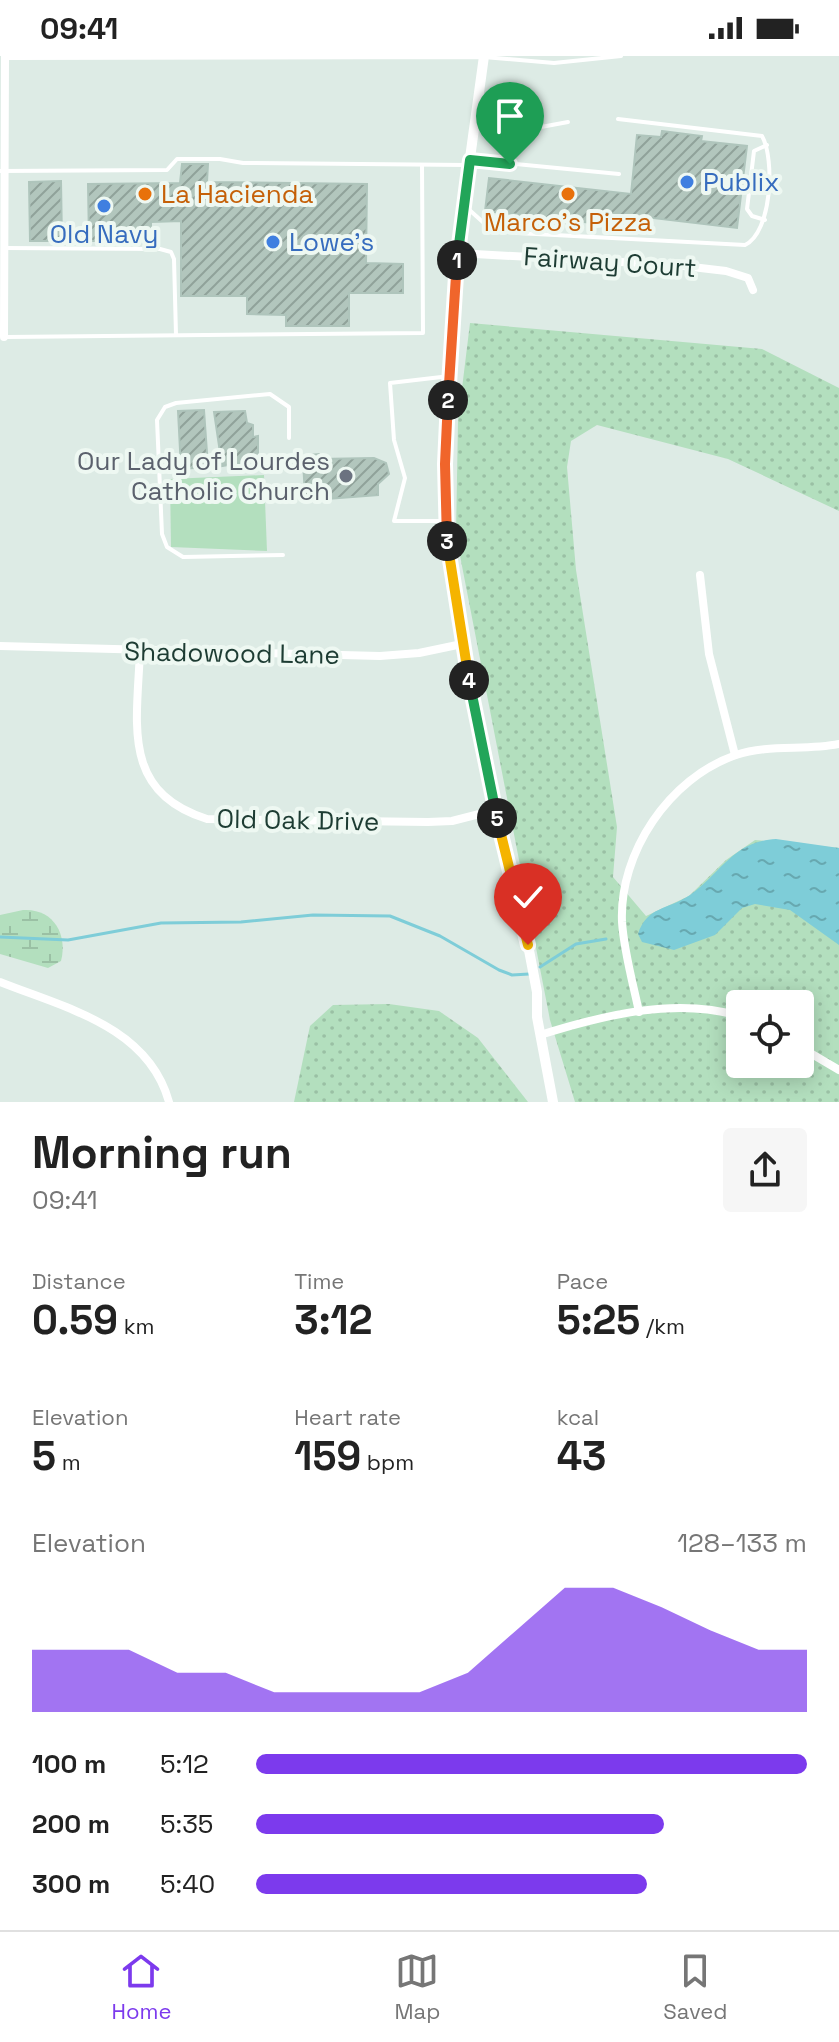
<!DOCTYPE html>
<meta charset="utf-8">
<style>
body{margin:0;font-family:"Space Grotesk",sans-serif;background:#f6f6f6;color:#222;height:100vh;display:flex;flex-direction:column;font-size:30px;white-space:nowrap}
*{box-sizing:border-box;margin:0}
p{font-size:26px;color:#767676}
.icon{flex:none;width:44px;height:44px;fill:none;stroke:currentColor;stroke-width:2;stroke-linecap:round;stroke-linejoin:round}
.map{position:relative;height:1046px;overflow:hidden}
.details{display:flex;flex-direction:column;background:#fff;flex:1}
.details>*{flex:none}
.fabs{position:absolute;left:726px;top:934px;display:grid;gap:16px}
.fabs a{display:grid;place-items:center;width:88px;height:88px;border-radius:8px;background:#fff;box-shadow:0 4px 20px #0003;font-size:40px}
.pin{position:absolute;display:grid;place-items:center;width:68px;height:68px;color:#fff;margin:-82px -34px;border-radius:50% 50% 50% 0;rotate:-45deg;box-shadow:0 0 8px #0007}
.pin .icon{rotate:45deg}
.km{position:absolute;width:40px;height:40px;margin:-20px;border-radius:50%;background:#222;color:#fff;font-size:22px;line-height:40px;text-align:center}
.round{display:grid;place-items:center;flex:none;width:84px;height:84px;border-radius:8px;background:#f6f6f6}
.head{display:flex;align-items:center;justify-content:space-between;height:136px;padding:0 32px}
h1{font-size:44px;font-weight:800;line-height:60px}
.stats{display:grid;grid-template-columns:repeat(3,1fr);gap:12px;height:136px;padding:8px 32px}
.stats div{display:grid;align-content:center}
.stats b{font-size:40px;font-weight:800}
.stats small{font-size:22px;font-weight:400}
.stats p{font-size:22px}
.chart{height:224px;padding:16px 32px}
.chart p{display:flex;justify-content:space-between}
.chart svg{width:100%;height:144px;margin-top:8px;fill:#7c3aed;opacity:.7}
ul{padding:0 32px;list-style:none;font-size:26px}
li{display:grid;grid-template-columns:128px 96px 1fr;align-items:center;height:60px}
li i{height:20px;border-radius:10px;background:#7c3aed}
.status{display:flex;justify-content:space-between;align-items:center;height:56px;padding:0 40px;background:#fff;direction:ltr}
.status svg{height:22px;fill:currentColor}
.menu{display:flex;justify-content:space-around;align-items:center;height:112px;border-top:2px solid #e0e0e0;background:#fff;font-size:22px;color:#767676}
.menu a{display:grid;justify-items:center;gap:4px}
.menu .on{color:#7c3aed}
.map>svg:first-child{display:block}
.grass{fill:url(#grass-dots);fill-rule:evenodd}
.wetland{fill:url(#wetland-marsh)}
.garden{fill:#b3dfbe}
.water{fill:url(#water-ripples)}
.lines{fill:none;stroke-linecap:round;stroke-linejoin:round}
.stream{stroke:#7ecdd8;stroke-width:3}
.building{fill:url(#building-hatch);stroke:#afc5bc;stroke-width:2}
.service{stroke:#fff;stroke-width:4}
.minor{stroke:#fff;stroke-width:8}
.tertiary{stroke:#fff;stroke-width:10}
.split-1-casing{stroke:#fff;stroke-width:16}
.split-2-casing{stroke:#fff;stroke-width:16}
.split-3-casing{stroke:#fff;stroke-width:16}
.split-4-casing{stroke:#fff;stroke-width:16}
.split-5-casing{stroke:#fff;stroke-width:16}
.split-6-casing{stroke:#fff;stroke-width:16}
.split-1{stroke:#22a559;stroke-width:10}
.split-2{stroke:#f0652b;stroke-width:10}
.split-3{stroke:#f0652b;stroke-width:10}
.split-4{stroke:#f5b400;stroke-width:10}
.split-5{stroke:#22a559;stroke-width:10}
.split-6{stroke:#f5b400;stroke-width:10}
.shop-dot{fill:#3f7fe0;stroke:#eef8f2;stroke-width:3}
.food-dot{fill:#e8710a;stroke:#eef8f2;stroke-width:3}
.worship-dot{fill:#6b7280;stroke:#eef8f2;stroke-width:3}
.labels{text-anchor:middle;stroke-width:8;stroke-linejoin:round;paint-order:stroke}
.shop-label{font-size:26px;fill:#366cbe;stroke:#eef8f2;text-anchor:start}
.food-label{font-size:26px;fill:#c56008;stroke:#eef8f2;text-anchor:start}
.street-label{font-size:26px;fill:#1d3c33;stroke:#eef8f2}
.worship-label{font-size:26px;fill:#5b616d;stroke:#eef8f2;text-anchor:end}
</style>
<div class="status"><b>09:41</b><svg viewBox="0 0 49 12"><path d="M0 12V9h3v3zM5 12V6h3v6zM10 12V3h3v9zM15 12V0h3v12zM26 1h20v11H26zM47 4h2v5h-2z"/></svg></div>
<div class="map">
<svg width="839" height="1046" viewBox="0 0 839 1046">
<defs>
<pattern id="grass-dots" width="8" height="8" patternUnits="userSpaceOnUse" patternTransform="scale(2)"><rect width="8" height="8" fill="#b3dfbe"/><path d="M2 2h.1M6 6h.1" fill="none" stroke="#9ac0a4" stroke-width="1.8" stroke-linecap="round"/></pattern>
<pattern id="wetland-marsh" width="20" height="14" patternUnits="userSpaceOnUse" patternTransform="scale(2)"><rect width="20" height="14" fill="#b3dfbe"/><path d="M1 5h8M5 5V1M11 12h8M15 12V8" fill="none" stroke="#9ac0a4"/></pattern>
<pattern id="water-ripples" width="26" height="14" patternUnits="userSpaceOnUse" patternTransform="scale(2)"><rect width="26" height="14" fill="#7ecdd8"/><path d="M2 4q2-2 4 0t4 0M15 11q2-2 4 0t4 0" fill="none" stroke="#67a8b0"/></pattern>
<pattern id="building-hatch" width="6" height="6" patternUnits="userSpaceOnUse" patternTransform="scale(2)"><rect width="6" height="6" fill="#b2c6bd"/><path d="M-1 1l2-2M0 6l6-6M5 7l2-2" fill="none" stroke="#90a29a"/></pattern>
</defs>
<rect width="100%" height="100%" fill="#ddebe5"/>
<!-- grass -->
<g class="grass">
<path d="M 470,267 L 762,293 L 839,332 L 839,455 L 728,403 L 597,369 L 571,385 L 567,411 L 576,514 L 617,771 L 613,821 L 646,860 L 689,840 L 726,804 L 755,784 L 839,792 L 839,1046 L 575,1046 L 550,964 L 456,479 L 458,365 ZM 740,948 L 800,948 L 800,1008 L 740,1008 Z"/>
<path d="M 389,948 L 439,955 L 478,982 L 528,1046 L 294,1046 L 310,970 L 333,949 Z"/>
</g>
<!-- wetland -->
<path class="wetland" d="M 23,854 C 53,852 68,878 61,905 L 48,912 L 0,898 L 0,859 Z"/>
<!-- garden -->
<path class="garden" d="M 264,419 L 267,495 L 171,491 L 170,423 Z"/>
<!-- water -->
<path class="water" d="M 776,783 L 839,792 L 839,889 L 790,854 L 755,848 L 742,852 L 715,879 L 674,894 L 642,886 L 638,878 C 647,850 668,854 690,839 C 721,817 733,785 776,783 Z"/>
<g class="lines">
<!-- stream -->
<g class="stream">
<path d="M 0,881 L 68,884 L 161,867 L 241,866 L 313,859 L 390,860 L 440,880 L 499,914 L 512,919 L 529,918"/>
<path d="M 540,911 L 576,888 L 606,883"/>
</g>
</g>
<!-- building -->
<g class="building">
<path d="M 662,75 L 702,80 L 701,85 L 747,90 L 737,172 L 628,159 L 627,171 L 485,155 L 489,122 L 631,138 L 637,79 L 661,81 Z"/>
<path d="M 182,108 L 208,108 L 207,126 L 367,128 L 366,207 L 403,208 L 403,237 L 349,237 L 349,270 L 286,270 L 286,259 L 247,258 L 247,240 L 181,240 L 181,165 L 151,166 L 151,178 L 98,178 L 98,185 L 89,185 L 88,128 L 180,127 Z"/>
<path d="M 61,125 L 62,185 L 30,185 L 29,126 Z"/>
<path d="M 204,354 L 208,411 L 181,413 L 178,355 Z"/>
<path d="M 245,355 L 247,367 L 253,369 L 253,381 L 258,380 L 258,404 L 222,410 L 214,356 Z"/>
<path d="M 319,398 L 319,403 L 374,402 L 386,407 L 389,418 L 378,428 L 378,439 L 314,444 L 314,439 L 305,440 L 303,405 L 310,405 L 310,399 Z"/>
</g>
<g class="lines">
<!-- service -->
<g class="service">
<path d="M 7,2 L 484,1 L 554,7 L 621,0"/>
<path d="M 514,76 L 568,66"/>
<path d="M 473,104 L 619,118"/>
<path d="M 0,115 L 167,114 L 177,103 L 220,103 L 243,107 L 467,109"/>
<path d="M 465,150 L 485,168 L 517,177 L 745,189 C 772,176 775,103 762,80 L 618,63"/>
<path d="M 765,164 L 752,160 L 747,153 L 754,95 L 767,89"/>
<path d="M 5,192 L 160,193 L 171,196 L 174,203 L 176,279"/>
<path d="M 6,281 L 423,277 L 422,109"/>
<path d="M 446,465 L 394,465 L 405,422 L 394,384 L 390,327 L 450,320"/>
<path d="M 283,499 L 183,501 L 167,491 L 162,478 L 157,364 L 165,351 L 176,347 L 270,338 L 289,351 L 289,382"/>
</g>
<!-- minor -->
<g class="minor">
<path d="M 457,197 L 675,209 L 726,215 L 748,222 L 753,234"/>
<path d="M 4,281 L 5,0"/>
<path d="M 700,519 L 709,598 L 735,699"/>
<path d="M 0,590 L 380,600 L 419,597 L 462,588"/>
<path d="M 140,595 C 137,668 121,736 207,763 L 428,766 L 452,765 L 495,754"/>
<path d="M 0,926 C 65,952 148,970 169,1046"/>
<path d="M 639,956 C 633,927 624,896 622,866 C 619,797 669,722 736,699 C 768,688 806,695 839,688"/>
<path d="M 540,979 C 604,959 675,941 740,960"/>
<path d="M 800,991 L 839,1014"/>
</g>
<!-- tertiary -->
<path class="tertiary" d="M 484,0 L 457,197 L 445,452 L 462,588 L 495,754 L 528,889 L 537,936 L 537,961 L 553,1046"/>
</g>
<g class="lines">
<defs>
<path id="split-1" d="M 457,204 L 470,104 L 510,108"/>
<path id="split-2" d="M 448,344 L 457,204"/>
<path id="split-3" d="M 447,485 L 445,408 L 448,344"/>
<path id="split-4" d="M 447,485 L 469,624"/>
<path id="split-5" d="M 469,624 L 497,762"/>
<path id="split-6" d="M 497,762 L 528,889"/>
</defs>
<!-- split-1 casing -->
<use href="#split-1" class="split-1-casing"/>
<!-- split-2 casing -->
<use href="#split-2" class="split-2-casing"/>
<!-- split-3 casing -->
<use href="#split-3" class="split-3-casing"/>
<!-- split-4 casing -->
<use href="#split-4" class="split-4-casing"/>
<!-- split-5 casing -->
<use href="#split-5" class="split-5-casing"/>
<!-- split-6 casing -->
<use href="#split-6" class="split-6-casing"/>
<!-- split-1 -->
<use href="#split-1" class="split-1"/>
<!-- split-2 -->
<use href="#split-2" class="split-2"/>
<!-- split-3 -->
<use href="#split-3" class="split-3"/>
<!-- split-4 -->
<use href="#split-4" class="split-4"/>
<!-- split-5 -->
<use href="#split-5" class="split-5"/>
<!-- split-6 -->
<use href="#split-6" class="split-6"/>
</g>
<!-- markers -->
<g class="shop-dot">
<circle cx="687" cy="126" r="8"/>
<circle cx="104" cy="150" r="8"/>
<circle cx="273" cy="186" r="8"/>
</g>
<g class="food-dot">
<circle cx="145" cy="138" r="8"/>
<circle cx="568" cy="138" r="8"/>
</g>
<circle class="worship-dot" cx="346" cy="420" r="8"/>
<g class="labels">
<!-- shop labels -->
<g class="shop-label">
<text x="703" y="135">Publix</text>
<text x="104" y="187" text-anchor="middle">Old Navy</text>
<text x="289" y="195">Lowe's</text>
</g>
<!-- food labels -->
<g class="food-label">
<text x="161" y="147">La Hacienda</text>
<text x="568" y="175" text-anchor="middle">Marco's Pizza</text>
</g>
<!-- street labels -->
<g class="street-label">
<text transform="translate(610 206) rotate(4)" y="9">Fairway Court</text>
<text transform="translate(232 597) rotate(1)" y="9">Shadowood Lane</text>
<text transform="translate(298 764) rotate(1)" y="9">Old Oak Drive</text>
</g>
<!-- worship labels -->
<g class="worship-label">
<text x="330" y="414">Our Lady of Lourdes<tspan x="330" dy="30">Catholic Church</tspan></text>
</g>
</g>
</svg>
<div class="fabs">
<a><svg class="icon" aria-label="locate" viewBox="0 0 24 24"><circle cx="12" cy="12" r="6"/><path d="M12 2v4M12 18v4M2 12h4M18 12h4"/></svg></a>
</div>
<div class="pin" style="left:510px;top:108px;background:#1e9e55"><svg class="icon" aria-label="arrive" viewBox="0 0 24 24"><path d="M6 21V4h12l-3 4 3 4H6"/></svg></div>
<div class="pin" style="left:528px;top:889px;background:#d93025"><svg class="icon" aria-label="check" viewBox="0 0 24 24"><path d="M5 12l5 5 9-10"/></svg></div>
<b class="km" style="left:457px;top:204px">1</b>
<b class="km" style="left:448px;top:344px">2</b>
<b class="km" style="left:447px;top:485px">3</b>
<b class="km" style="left:469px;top:624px">4</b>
<b class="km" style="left:497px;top:762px">5</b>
</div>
<section class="details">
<div class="head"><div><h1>Morning run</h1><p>09:41</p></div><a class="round"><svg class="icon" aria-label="share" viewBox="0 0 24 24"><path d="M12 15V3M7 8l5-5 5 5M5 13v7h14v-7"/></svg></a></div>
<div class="stats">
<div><p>Distance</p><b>0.59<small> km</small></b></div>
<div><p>Time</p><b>3:12</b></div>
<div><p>Pace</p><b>5:25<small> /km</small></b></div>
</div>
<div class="stats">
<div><p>Elevation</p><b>5<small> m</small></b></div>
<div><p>Heart rate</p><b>159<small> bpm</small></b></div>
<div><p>kcal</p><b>43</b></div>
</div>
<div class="chart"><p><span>Elevation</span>128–133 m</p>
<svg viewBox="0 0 160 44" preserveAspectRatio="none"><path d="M0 44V25L10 25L20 25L30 32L40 32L50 38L60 38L70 38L80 38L90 32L100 19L110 6L120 6L130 12L140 19L150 25L160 25V44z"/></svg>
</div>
<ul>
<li><b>100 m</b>5:12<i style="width:100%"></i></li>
<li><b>200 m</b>5:35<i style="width:74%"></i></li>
<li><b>300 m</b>5:40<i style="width:71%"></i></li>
</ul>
</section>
<nav class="menu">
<a class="on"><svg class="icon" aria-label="home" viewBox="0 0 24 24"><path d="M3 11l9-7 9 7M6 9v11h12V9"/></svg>Home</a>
<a><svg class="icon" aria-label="map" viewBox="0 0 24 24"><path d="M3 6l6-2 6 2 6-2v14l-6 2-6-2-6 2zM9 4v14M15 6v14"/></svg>Map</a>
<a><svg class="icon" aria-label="saved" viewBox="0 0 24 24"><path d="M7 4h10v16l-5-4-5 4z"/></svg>Saved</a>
</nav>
